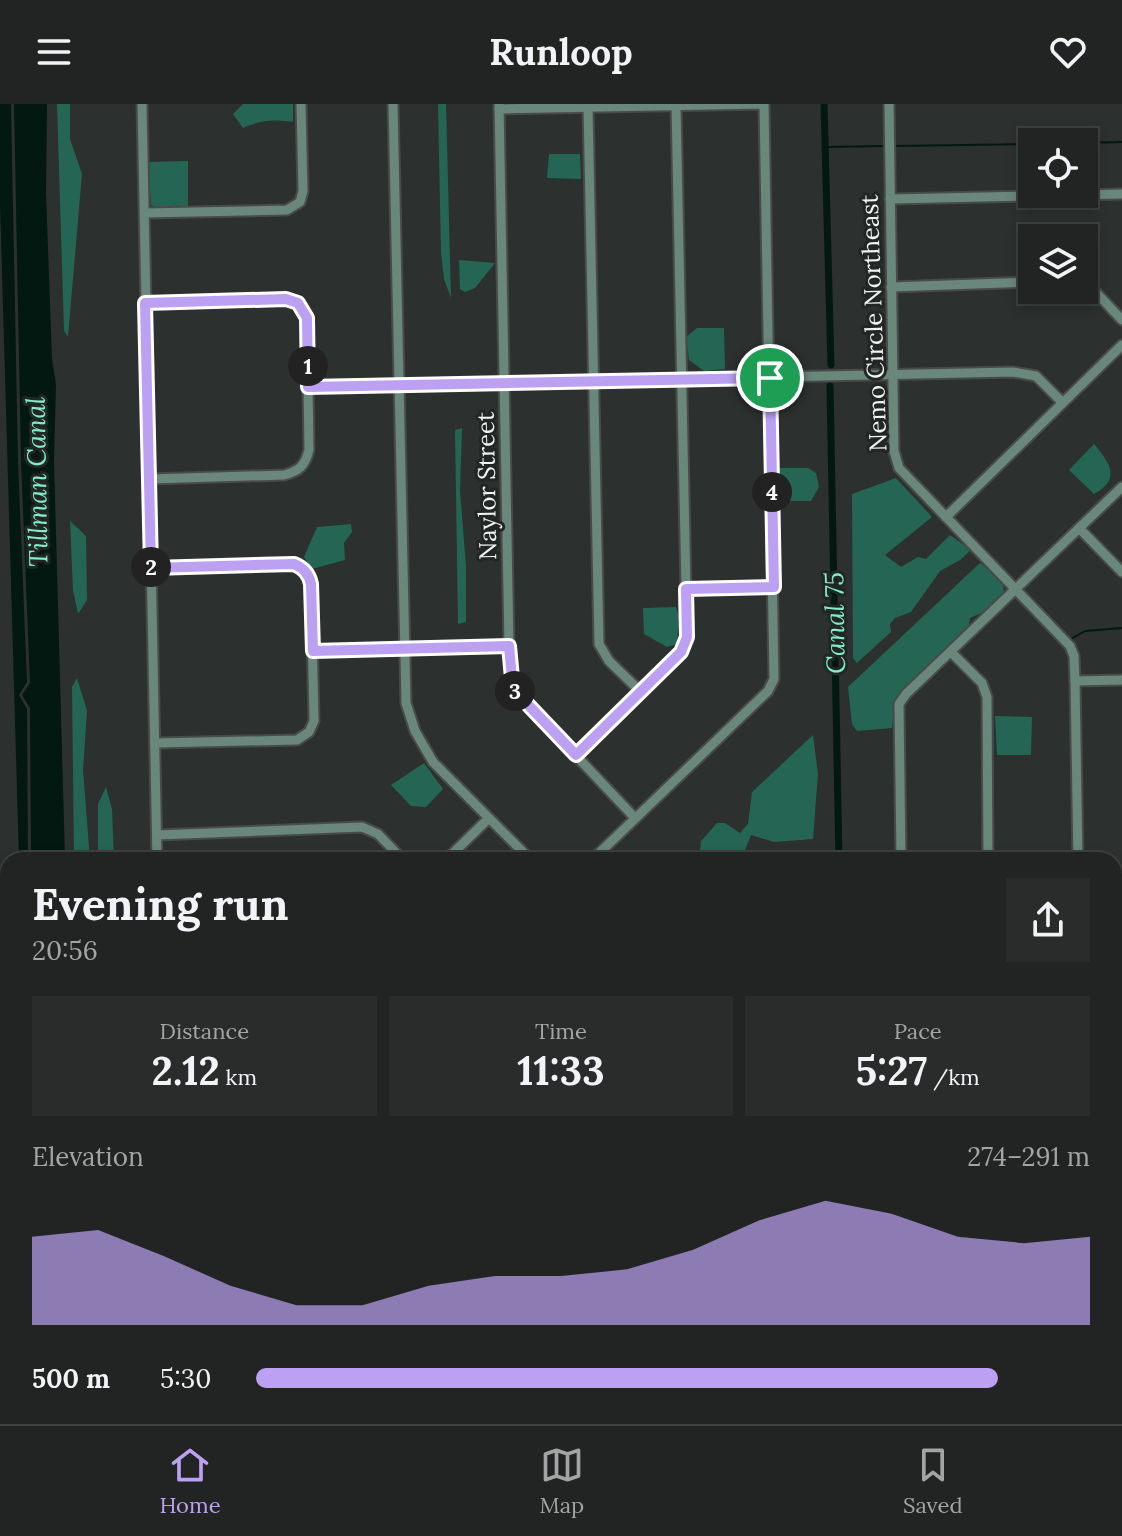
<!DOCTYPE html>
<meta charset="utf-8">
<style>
body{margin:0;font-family:Lora,serif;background:#292c2b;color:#f1f3f6;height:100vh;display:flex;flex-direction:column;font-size:30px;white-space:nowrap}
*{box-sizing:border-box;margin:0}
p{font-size:26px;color:#a2a4a6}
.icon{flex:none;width:44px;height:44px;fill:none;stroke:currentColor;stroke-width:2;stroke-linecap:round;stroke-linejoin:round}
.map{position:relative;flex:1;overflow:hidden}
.side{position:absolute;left:0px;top:748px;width:1122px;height:572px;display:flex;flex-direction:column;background:#212423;border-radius:24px 24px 0 0;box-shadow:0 4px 12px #0003,0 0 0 2px #3e4141}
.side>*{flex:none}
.controls{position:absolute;left:1018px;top:24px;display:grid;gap:16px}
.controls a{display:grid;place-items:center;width:80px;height:80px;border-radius:0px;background:#212423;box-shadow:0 4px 12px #0003,0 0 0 2px #3e4141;font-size:40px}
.pin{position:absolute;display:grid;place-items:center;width:68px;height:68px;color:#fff;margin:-34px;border:4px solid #fff;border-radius:50%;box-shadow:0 2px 8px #0007}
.km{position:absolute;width:40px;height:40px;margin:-20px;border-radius:50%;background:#222;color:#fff;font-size:22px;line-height:40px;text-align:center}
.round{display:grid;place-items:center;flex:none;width:84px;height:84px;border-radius:0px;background:#292c2b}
.headline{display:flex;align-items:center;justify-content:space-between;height:136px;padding:0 32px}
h1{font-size:44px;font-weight:700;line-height:60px}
.stats{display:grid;grid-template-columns:repeat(3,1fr);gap:12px;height:136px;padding:8px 32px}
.stats div{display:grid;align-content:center;border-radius:0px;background:#292c2b;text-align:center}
.stats b{font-size:40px;font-weight:700}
.stats small{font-size:22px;font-weight:400}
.stats p{font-size:22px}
.chart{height:224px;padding:16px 32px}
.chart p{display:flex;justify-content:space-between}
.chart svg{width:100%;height:144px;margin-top:8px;fill:#bca0f2;opacity:.7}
ul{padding:0 32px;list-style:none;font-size:26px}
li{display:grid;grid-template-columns:128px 96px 1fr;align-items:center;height:60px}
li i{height:20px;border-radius:10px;background:#bca0f2}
header{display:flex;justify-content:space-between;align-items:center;height:104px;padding:0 32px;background:#212423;font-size:36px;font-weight:700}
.tabs{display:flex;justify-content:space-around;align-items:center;height:112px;border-top:2px solid #3e4141;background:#212423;font-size:22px;color:#a2a4a6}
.tabs a{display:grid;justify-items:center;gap:4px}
.tabs .on{color:#bca0f2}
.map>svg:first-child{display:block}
.green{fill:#246653}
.water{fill:#021811}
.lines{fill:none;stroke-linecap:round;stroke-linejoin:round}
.stream{stroke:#021811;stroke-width:2}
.canal{stroke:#021811;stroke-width:7}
.minor-casing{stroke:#484b4a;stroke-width:13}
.minor{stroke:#69877b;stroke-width:9}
.route-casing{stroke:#fff;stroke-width:16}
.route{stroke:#bca0f2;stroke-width:10}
.labels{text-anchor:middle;stroke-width:6;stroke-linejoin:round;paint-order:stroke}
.street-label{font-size:24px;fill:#f1f4f3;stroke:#222725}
.water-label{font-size:26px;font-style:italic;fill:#80eeca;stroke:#222725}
</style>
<header><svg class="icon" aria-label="menu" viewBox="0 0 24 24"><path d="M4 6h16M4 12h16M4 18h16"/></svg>Runloop<svg class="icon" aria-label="heart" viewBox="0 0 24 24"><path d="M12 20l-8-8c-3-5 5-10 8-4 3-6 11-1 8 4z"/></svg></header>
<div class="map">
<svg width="1122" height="1320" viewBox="0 0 1122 1320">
<rect width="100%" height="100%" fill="#2c302f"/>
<!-- green -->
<g class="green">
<path d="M 57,0 L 70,0 L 70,35 L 82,70 L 68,233 L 64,227 Z"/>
<path d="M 243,0 L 293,0 L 293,18 C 274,15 261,16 243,24 L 233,10 Z"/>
<path d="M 438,0 L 446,0 L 451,194 L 444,175 L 441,148 Z"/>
<path d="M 549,50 L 580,50 L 581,75 L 547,74 Z"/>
<path d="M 188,57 L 188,104 L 159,105 L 151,101 L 148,58 Z"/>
<path d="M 459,156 L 495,159 L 475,184 L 465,188 L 460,185 Z"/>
<path d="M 697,224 L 724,224 L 725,265 L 704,267 L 689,256 L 686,233 Z"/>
<path d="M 462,324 L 460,387 L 466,462 L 466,518 L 458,520 L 455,326 Z"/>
<path d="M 1094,340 C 1109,358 1122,375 1094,390 L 1069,366 Z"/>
<path d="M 779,364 L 808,364 L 816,369 L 819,383 L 811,397 L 783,397 L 780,388 Z"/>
<path d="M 896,374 L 932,413 L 885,451 L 901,463 L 918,453 L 926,455 L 950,431 L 971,446 L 960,456 L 940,467 L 911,508 L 895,514 L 890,520 L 891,528 L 857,559 L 853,554 L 852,390 Z"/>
<path d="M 70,417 L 86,432 L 87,496 L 78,510 L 73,486 Z"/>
<path d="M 351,420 L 352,428 L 344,439 L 345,456 L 312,465 L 304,453 L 317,423 Z"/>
<path d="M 980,459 C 990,466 1004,475 1004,488 L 986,507 L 970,514 L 969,521 L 907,584 L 894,605 L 892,624 L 857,627 L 852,620 L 848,583 Z"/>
<path d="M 676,503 L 679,513 L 677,540 L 667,543 L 644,530 L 643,504 Z"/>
<path d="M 77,574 L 87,607 L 83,666 L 90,756 L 74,756 L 72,583 Z"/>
<path d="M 995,612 L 1032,613 L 1031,651 L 997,651 Z"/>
<path d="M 813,631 L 818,670 L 813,735 L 774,738 L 751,731 L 741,756 L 699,756 L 701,737 L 717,719 L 725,719 L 740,729 L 748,720 L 752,688 Z"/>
<path d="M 424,659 L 443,685 L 426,703 L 411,702 L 391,681 Z"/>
<path d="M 106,683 L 112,705 L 114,756 L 98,756 L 98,700 Z"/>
</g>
<!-- water -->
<g class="water">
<path d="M 0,0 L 11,0 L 18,357 L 27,578 L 19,591 L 27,605 L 28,756 L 19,756 L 0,98 Z"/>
<path d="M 14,0 L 47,0 L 46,89 L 52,255 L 56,280 L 54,357 L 65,756 L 31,756 L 30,604 L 22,591 L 30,579 L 21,357 Z"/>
</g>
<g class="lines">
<!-- stream -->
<g class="stream">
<path d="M 1084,39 L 1122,38"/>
<path d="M 893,42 L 1032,40"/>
<path d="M 825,43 L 882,42"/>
<path d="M 1071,535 L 1085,527 L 1122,524"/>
</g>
<!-- canal -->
<g class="canal">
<path d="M 824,0 L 831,261"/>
<path d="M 830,282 L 839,756"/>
<path d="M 852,1312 L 852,1320"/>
</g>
<defs>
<g id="minor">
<path d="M 142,0 L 157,756"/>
<path d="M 393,0 L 406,599 L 415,627 L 433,658 L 531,756"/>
<path d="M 499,0 L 509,542 L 513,585 L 635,714"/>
<path d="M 889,0 L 894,347 L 899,364 L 1070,542 L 1074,552 L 1075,577 L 1078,756"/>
<path d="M 588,3 L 599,540 L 609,557 L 640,587"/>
<path d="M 499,5 L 764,0 L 774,575 L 768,587 L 592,756"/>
<path d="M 890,95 L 1122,90"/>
<path d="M 145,109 L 287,106 L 300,98 L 303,87 L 301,0"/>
<path d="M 1084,181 L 1090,182 L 1122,216"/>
<path d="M 891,183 L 1032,178"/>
<path d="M 145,199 L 286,195 L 298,199 L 307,214 L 309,346 C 305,362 299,367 284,371 L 150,375"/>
<path d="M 308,283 L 1013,268 L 1036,272 L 1062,298"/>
<path d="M 946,413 L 1122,241"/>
<path d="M 1079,424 L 1122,468"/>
<path d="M 151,464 L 294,460 L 309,472 L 311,480 L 314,617 L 309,628 L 297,636 L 155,639"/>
<path d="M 686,485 L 774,483"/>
<path d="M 313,547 L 509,542"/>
<path d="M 951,548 L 982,579 L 987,593 L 988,756"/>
<path d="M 1075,577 L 1122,576"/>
<path d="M 576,651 L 681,548 L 687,533 L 676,2"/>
<path d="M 157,731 L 362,723 L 378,730 L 403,756"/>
<path d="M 446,756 L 488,715"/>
<path d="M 901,756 L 899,600 L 906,590 L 1122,383"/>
<path d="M 1114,778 L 1122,777"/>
<path d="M 1114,873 L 1122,873"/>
<path d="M 1114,969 L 1122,969"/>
<path d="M 1114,1185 L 1122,1184"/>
<path d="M 1114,1288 L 1122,1287"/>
<path d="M 518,1312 L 519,1320"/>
<path d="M 616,1312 L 616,1320"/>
<path d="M 703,1312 L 703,1320"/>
<path d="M 792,1312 L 792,1320"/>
<path d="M 911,1312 L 912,1320"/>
<path d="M 167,1320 L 171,1312"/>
<path d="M 287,1320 L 295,1312"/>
</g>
</defs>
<!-- minor casing -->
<use href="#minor" class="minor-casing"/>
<!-- minor -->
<use href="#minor" class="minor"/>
</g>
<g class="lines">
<defs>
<path id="route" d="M 286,195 L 298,199 L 307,214 L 308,283 L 770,274 L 774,483 L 686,485 L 687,533 L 681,548 L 576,651 L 513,585 L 509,542 L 313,547 L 311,480 C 309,470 304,464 294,460 L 151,464 L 145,199 Z"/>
</defs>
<!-- route casing -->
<use href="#route" class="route-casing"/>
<!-- route -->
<use href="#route" class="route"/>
</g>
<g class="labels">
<!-- street labels -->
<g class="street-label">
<text transform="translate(874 219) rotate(-92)" y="8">Nemo Circle Northeast</text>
<text transform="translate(487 382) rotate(-91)" y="8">Naylor Street</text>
</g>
<!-- water labels -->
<g class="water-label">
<text transform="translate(37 378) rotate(-91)" y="9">Tillman Canal</text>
<text transform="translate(835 519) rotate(-91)" y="9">Canal 75</text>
</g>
</g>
</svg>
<div class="controls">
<a><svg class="icon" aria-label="locate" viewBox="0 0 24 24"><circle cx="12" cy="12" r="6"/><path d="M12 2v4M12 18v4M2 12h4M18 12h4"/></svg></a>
<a><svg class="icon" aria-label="layers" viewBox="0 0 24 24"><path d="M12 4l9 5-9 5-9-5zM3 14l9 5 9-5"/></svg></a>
</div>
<div class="pin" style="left:770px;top:274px;background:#1e9e55"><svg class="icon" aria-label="arrive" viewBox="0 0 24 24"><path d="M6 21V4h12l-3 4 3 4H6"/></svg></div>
<b class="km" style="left:308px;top:262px">1</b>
<b class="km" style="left:151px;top:463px">2</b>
<b class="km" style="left:515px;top:587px">3</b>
<b class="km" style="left:772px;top:388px">4</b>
<section class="side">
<div class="headline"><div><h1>Evening run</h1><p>20:56</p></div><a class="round"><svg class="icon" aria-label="share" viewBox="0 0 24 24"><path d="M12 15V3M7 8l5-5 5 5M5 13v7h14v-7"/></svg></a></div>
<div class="stats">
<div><p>Distance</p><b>2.12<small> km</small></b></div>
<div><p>Time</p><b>11:33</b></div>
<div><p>Pace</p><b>5:27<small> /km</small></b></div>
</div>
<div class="chart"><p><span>Elevation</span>274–291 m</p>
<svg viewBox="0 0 160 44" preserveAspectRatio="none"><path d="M0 44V17L10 15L20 23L30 32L40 38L50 38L60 32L70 29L80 29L90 27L100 21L110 12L120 6L130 10L140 17L150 19L160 17V44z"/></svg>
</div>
<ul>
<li><b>500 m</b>5:30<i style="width:89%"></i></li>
</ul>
</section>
</div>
<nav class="tabs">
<a class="on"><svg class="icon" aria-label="home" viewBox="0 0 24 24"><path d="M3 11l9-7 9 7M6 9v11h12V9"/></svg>Home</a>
<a><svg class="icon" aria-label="map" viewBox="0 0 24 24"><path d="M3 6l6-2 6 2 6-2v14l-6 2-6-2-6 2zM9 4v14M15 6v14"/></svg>Map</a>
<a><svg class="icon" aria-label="saved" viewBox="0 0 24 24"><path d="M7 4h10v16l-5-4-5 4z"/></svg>Saved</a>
</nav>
